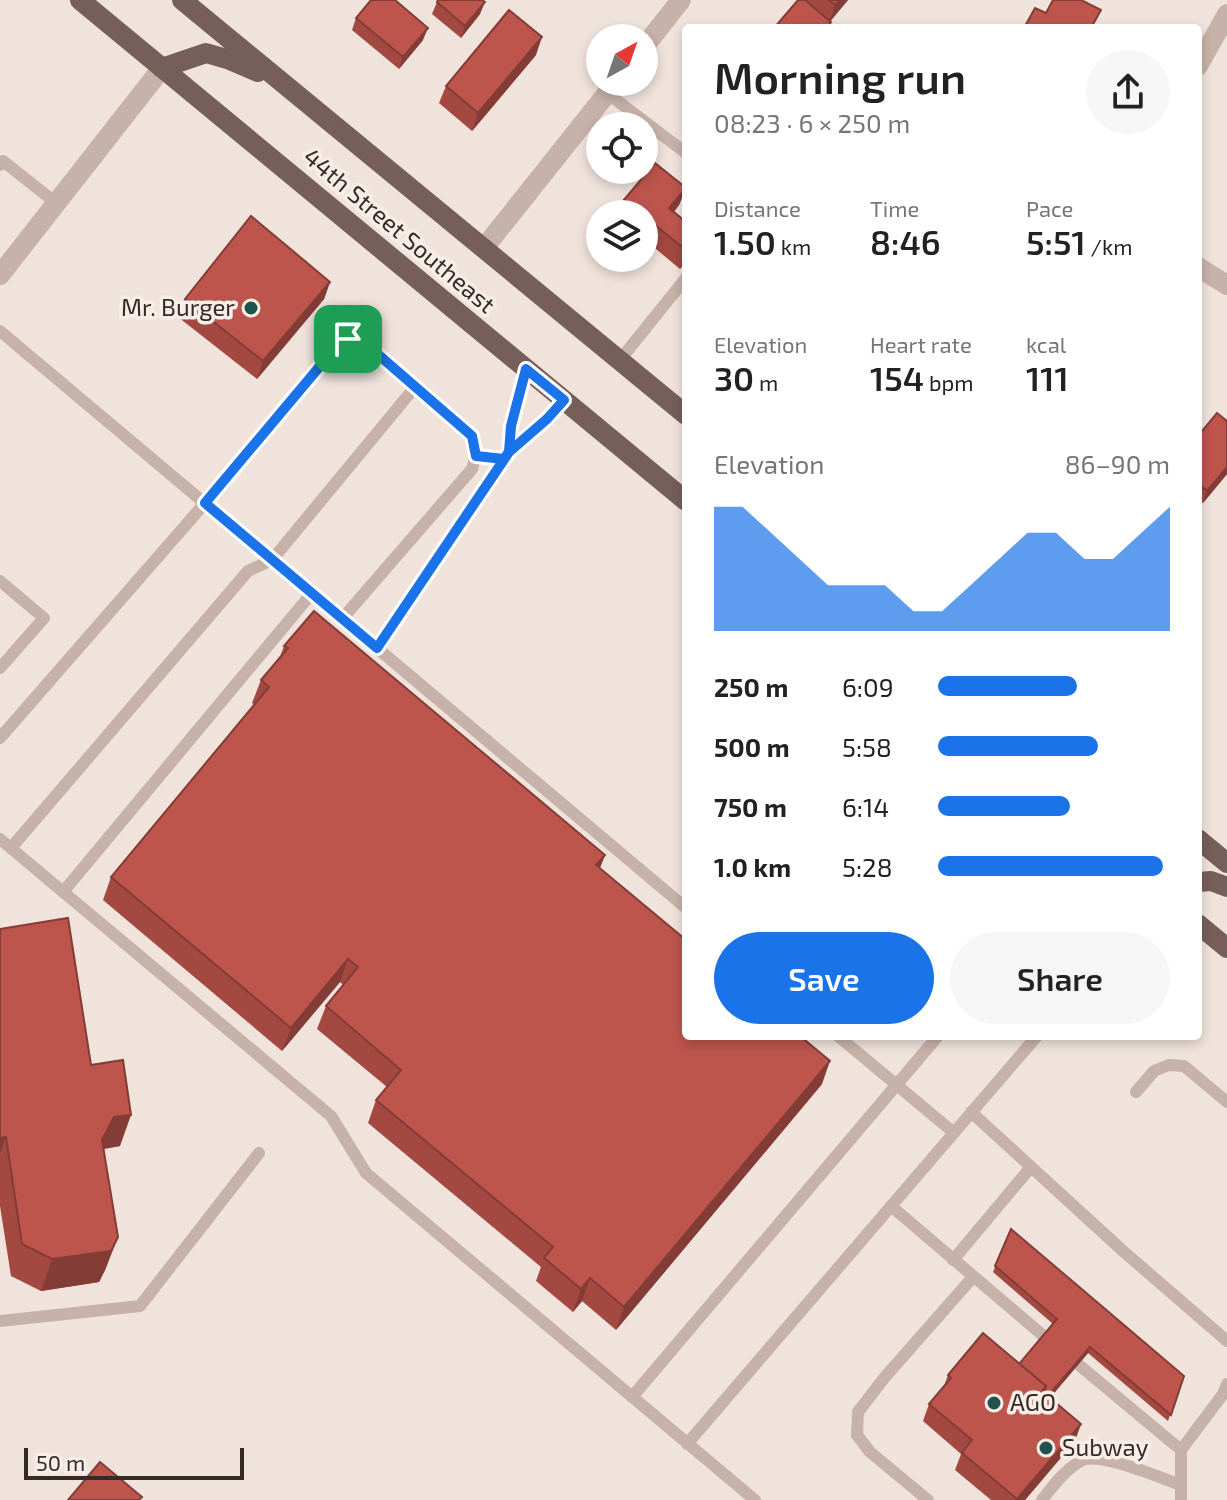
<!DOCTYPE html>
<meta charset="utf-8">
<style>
body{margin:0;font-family:"Exo 2",sans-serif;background:#f6f6f6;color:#222;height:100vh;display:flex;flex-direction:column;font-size:30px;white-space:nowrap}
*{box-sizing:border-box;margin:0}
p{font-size:26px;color:#767676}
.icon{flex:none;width:44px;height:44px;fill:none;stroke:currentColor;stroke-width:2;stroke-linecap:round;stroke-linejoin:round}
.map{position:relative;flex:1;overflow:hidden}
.details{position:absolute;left:682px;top:24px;width:520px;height:1016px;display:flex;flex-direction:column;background:#fff;border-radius:8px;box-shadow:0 4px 12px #0003}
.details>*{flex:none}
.needle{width:52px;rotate:40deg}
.controls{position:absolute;left:586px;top:24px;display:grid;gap:16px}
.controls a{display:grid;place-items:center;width:72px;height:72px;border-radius:50%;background:#fff;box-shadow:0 4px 12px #0003;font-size:40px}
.scale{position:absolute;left:24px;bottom:20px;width:220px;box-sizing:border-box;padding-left:8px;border:4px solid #352a28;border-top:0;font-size:22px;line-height:28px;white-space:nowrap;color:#352a28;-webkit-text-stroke:6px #f8eee8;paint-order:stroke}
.pin{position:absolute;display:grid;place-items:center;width:68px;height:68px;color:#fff;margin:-34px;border-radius:16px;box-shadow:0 4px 12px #0006}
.round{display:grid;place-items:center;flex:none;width:84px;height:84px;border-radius:42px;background:#f6f6f6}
.summary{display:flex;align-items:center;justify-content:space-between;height:136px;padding:0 32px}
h1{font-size:44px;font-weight:600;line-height:60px}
.figures{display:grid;grid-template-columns:repeat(3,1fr);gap:12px;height:136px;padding:8px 32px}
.figures div{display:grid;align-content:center}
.figures b{font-size:34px;font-weight:600}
.figures small{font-size:22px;font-weight:400}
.figures p{font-size:22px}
.chart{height:224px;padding:16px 32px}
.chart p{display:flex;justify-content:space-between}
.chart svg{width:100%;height:144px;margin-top:8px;fill:#1a73e8;opacity:.7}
.action{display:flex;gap:16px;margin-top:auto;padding:16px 32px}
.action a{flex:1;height:92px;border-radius:48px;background:#1a73e8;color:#fff;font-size:32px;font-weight:600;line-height:92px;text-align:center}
.action a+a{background:#f6f6f6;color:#222}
ul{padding:0 32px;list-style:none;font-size:26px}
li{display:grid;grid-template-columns:128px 96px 1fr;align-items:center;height:60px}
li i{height:20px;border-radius:10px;background:#1a73e8}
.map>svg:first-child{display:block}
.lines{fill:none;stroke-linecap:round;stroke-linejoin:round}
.service{stroke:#c7b2a9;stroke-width:12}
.minor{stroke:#c7b2a9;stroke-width:20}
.primary{stroke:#765f5a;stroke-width:20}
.wall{fill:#a34942}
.shaded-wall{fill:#843c36}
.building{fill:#bd554d;stroke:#843c36;stroke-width:2}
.route-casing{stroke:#fff;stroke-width:16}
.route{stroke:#1a73e8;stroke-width:10}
.poi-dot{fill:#21534e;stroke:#f8eee8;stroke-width:3}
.labels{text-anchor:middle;stroke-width:7;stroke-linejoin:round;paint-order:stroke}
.street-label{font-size:24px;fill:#352a28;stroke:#f8eee8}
.poi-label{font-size:24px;fill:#352a28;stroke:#f8eee8;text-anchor:start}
</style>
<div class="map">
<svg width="1227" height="1500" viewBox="0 0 1227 1500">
<rect width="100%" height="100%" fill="#f0e3dc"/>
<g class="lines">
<!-- service -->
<g class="service">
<path d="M 607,93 L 686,153"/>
<path d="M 0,165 L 3,161 L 56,203"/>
<path d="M 0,331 L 686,908"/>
<path d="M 620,360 L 686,278"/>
<path d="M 509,452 L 511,426 L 526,369"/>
<path d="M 0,581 L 44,618 L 0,668"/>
<path d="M 377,648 L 509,452 L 547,419 L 564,400"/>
<path d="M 0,738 L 205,503 L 331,353 L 348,339 L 366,344 L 472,436 L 476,456 L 472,469 L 342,619"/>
<path d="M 0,839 L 331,1116 L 366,1173 L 755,1500"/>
<path d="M 11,848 L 248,571 L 272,560 L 415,387"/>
<path d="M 63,892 L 312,593"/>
<path d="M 838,1036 L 953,1132"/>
<path d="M 1136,1092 L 1154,1071 L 1169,1065 L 1184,1066 L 1227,1102"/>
<path d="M 971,1112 L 1123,1251 L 1227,1341"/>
<path d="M 891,1206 L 1053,1344"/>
<path d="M 953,1260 L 1031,1167"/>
<path d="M 0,1321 L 140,1306 L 259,1153"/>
<path d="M 1067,1355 L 1181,1450"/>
<path d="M 632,1397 L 938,1036"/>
<path d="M 687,1444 L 1037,1036"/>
<path d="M 928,1500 L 870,1452 L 857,1435 L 858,1412 L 885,1377 L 973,1277"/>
<path d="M 1042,1500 C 1053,1486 1067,1467 1083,1460 C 1101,1452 1160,1478 1181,1485"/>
<path d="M 1181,1500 L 1181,1450 L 1223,1394 L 1227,1384"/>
</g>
<!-- minor -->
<g class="minor">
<path d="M 644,47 L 681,0"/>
<path d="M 1198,66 L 1227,14"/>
<path d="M 484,248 L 616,82"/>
<path d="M 1198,267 L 1227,285"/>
<path d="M 0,275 L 162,68"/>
</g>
<!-- primary -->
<g class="primary">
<path d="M 80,0 L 686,501"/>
<path d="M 182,0 L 686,415"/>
<path d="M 162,68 L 206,53 L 230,60 L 258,72"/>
<path d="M 1198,839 L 1227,863"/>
<path d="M 1198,882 L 1211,881 L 1227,887"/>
<path d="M 1198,924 L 1227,948"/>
</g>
</g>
<!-- wall -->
<g class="wall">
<path d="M 798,0 L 848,0 L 830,21 L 831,22 L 829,28 L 774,28 Z"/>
<path d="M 437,2 L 480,14 L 461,38 L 432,14 Z"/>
<path d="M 356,18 L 423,40 L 399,69 L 352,30 Z"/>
<path d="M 536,55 L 472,131 L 439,103 L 446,86 Z"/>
<path d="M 686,188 L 679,205 L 674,212 L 686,222 L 686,261 L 680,269 L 650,244 L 644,214 Z"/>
<path d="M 626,258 L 638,258 L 633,264 Z"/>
<path d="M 330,282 L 324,299 L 257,379 L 178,317 L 185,299 Z"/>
<path d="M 1198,436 L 1227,474 L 1203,503 L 1198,499 Z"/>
<path d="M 284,646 L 605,855 L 600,868 L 822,1084 L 616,1330 L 582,1301 L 573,1312 L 536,1281 L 541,1267 L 368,1123 L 376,1100 L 387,1087 L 317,1029 L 326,1006 L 343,985 L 340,982 L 282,1051 L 103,900 L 111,877 L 255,705 L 252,703 L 261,680 L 280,657 Z"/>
<path d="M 0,929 L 91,1065 L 120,1146 L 104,1149 L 106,1268 L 99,1282 L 41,1291 L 11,1276 L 0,1206 Z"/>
<path d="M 1011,1229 L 1184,1376 L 1168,1421 L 1088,1353 L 1050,1398 L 1075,1441 L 1025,1500 L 991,1500 L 955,1470 L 961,1454 L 923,1421 L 929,1404 L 944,1386 L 948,1375 L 1019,1364 L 1053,1324 L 993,1272 Z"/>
</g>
<!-- shaded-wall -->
<g class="shaded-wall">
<path d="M 839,0 L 848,0 L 829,23 L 835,5 Z"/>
<path d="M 485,2 L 480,14 L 461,38 L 465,26 Z"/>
<path d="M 428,28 L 423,40 L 399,69 L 403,57 Z"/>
<path d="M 542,37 L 536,55 L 472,131 L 478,113 Z"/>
<path d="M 686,188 L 679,205 L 662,226 L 669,208 Z"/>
<path d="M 656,226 L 650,244 L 644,251 L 644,241 Z"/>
<path d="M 686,253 L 686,261 L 680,269 Z"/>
<path d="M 330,282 L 324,299 L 257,379 L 263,361 Z"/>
<path d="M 1227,467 L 1227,474 L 1203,503 L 1207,491 Z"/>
<path d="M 605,855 L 596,877 L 596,865 Z"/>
<path d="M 348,959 L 340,982 L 282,1051 L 291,1028 Z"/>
<path d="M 830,1061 L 822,1084 L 616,1330 L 624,1307 Z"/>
<path d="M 131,1115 L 120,1146 L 102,1149 L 102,1140 L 114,1117 Z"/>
<path d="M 6,1137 L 0,1153 L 0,1138 Z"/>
<path d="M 118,1237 L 106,1268 L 99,1282 L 41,1291 L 52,1259 Z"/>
<path d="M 590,1278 L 582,1301 L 573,1312 L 581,1289 Z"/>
<path d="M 1090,1347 L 1088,1353 L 1043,1406 L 1045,1400 Z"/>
<path d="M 1081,1424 L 1075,1441 L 1025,1500 L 1017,1500 Z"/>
</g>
<!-- building -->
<g class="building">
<path d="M 371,0 L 395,0 L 428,28 L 403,57 L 356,18 Z"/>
<path d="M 438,0 L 482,0 L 485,2 L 465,26 L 437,2 Z"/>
<path d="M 798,0 L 805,0 L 831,22 L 826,28 L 774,28 Z"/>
<path d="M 829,0 L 839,0 L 835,5 Z"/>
<path d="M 1053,0 L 1081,0 L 1101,10 L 1091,28 L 1024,28 L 1035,8 L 1046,13 Z"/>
<path d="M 509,10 L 542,37 L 478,113 L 446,86 Z"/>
<path d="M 655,163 L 686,188 L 669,208 L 686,222 L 686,250 L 656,226 L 644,241 L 644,214 L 612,214 Z"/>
<path d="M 251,216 L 330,282 L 263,361 L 185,299 Z"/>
<path d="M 1217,413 L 1227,421 L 1227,467 L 1207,491 L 1198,483 L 1198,436 Z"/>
<path d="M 314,611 L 605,855 L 596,865 L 686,940 L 686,1036 L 800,1036 L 830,1061 L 624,1307 L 590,1278 L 581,1289 L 544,1258 L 553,1247 L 376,1100 L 401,1070 L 326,1006 L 358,967 L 348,959 L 291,1028 L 111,877 L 269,687 L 261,680 L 288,648 L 284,646 Z"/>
<path d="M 68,918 L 91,1065 L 123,1060 L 131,1115 L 114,1117 L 102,1140 L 118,1237 L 111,1251 L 52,1259 L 22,1244 L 6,1137 L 0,1138 L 0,929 Z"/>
<path d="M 1011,1229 L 1184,1376 L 1171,1415 L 1090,1347 L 1048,1396 L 1044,1393 L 1046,1386 L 1019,1364 L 1057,1319 L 995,1266 Z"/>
<path d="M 983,1333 L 1046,1386 L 1042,1391 L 1081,1424 L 1017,1499 L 962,1453 L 972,1440 L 929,1404 L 951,1378 L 948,1375 Z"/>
<path d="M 100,1462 L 142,1497 L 139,1500 L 68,1500 Z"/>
</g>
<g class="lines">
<defs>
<path id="route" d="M 348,339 L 331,353 L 205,503 L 377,648 L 509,452 L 511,426 L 526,369 L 564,400 L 547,419 L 509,452 L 504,459 L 476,456 L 472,436 L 366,344 L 348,339"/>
</defs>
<!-- route casing -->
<use href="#route" class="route-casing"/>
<!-- route -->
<use href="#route" class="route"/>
</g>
<!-- markers -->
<g class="poi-dot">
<circle cx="251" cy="308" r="8"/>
<circle cx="994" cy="1403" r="8"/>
<circle cx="1046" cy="1448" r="8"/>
</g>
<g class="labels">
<!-- street labels -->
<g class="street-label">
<text transform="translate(399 231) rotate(40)" y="8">44th Street Southeast</text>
</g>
<!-- poi labels -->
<g class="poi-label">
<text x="235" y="316" text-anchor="end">Mr. Burger</text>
<text x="1010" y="1411">AGO</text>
<text x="1062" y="1456">Subway</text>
</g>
</g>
</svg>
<div class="controls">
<a><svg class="needle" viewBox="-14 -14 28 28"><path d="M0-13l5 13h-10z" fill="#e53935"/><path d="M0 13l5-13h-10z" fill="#767676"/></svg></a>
<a><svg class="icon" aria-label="locate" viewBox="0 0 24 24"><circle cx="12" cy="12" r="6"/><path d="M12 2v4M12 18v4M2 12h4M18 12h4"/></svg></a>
<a><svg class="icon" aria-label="layers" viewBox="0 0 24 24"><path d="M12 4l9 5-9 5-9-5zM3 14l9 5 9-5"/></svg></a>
</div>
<div class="scale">50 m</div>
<div class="pin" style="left:348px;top:339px;background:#1e9e55"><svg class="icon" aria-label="arrive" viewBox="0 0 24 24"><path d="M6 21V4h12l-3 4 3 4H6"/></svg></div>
<section class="details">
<div class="summary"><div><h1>Morning run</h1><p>08:23 · 6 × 250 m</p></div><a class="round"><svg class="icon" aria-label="share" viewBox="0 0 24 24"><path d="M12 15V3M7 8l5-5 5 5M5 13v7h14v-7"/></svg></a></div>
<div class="figures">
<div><p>Distance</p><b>1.50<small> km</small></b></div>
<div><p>Time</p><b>8:46</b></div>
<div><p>Pace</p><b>5:51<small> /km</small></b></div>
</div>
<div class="figures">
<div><p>Elevation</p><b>30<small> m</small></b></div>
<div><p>Heart rate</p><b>154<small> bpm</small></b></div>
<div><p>kcal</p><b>111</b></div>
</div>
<div class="chart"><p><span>Elevation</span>86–90 m</p>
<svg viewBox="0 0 160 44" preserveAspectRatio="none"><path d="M0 44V6L10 6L20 14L30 22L40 30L50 30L60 30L70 38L80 38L90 30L100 22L110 14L120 14L130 22L140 22L150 14L160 6V44z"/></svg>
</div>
<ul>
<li><b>250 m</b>6:09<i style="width:60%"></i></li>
<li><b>500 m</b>5:58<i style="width:69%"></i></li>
<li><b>750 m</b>6:14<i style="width:57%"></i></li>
<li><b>1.0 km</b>5:28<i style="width:97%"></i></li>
</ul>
<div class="action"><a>Save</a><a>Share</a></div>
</section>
</div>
